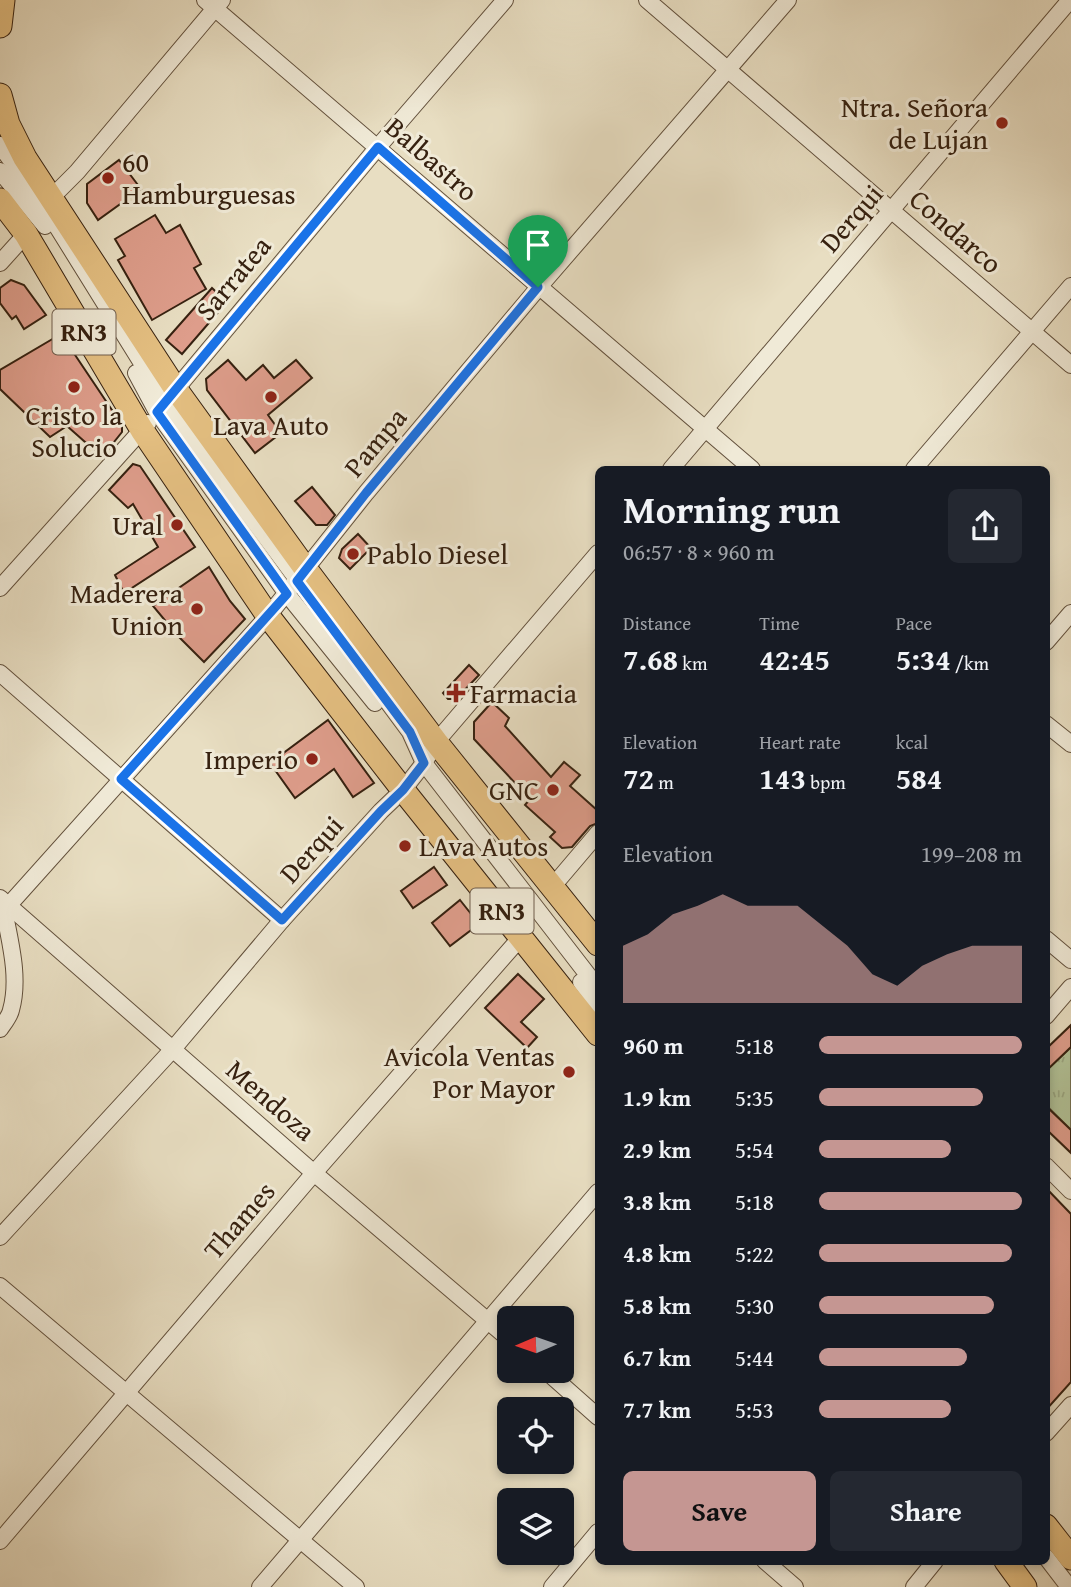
<!DOCTYPE html>
<meta charset="utf-8">
<style>
body{margin:0;font-family:"Gentium Book Plus",serif;background:#242831;color:#f1f3f6;height:100vh;display:flex;flex-direction:column;font-size:26px;white-space:nowrap}
*{box-sizing:border-box;margin:0}
p{font-size:23px;color:#9ea1a6}
.icon{flex:none;width:38px;height:38px;fill:none;stroke:currentColor;stroke-width:2;stroke-linecap:round;stroke-linejoin:round}
.map{position:relative;flex:1;overflow:hidden}
.sheet{position:absolute;left:595px;top:466px;width:455px;height:1099px;display:flex;flex-direction:column;background:#171b24;border-radius:10px;box-shadow:0 4px 10px #0003}
.sheet>*{flex:none}
.needle{width:46px;rotate:268deg}
.tools{position:absolute;left:497px;top:1306px;display:grid;gap:14px}
.tools a{display:grid;place-items:center;width:77px;height:77px;border-radius:10px;background:#171b24;box-shadow:0 4px 10px #0003;font-size:35px}
.pin{position:absolute;display:grid;place-items:center;width:60px;height:60px;color:#fff;margin:-72px -30px;border-radius:50% 50% 50% 0;rotate:-45deg;box-shadow:0 0 7px #0007}
.pin .icon{rotate:45deg}
.round{display:grid;place-items:center;flex:none;width:74px;height:74px;border-radius:10px;background:#242831}
.head{display:flex;align-items:center;justify-content:space-between;height:119px;padding:0 28px}
h1{font-size:38px;font-weight:700;line-height:52px}
.stats{display:grid;grid-template-columns:repeat(3,1fr);gap:10px;height:119px;padding:7px 28px}
.stats div{display:grid;align-content:center}
.stats b{font-size:30px;font-weight:700}
.stats small{font-size:19px;font-weight:400}
.stats p{font-size:19px}
.chart{height:196px;padding:14px 28px}
.chart p{display:flex;justify-content:space-between}
.chart svg{width:100%;height:126px;margin-top:7px;fill:#c59692;opacity:.7}
.primary-button{display:flex;gap:14px;margin-top:auto;padding:14px 28px}
.primary-button a{flex:1;height:80px;border-radius:10px;background:#c59692;color:#111;font-size:28px;font-weight:700;line-height:80px;text-align:center}
.primary-button a+a{background:#242831;color:#f1f3f6}
ul{padding:0 28px;list-style:none;font-size:23px}
li{display:grid;grid-template-columns:112px 84px 1fr;align-items:center;height:52px}
li i{height:18px;border-radius:9px;background:#c59692}
.map>svg:first-child{display:block}
.grass{fill:url(#grass-tufts);stroke:#747254;stroke-width:2}
.building{fill:#de9d8b;stroke:#362110;stroke-width:2}
.lines{fill:none;stroke-linecap:round;stroke-linejoin:round}
.minor-casing{stroke:#62503c;stroke-width:18}
.highway-casing{stroke:#362110;stroke-width:25}
.minor{stroke:#f0ead7;stroke-width:16}
.highway{stroke:#e4bf81;stroke-width:23}
.route-casing{stroke:#fff;stroke-width:14}
.route{stroke:#1a73e8;stroke-width:9}
.poi-dot{fill:#8f2418;stroke:#f0ead7;stroke-width:2.5}
.labels{text-anchor:middle;stroke-width:6;stroke-linejoin:round;paint-order:stroke}
.shield{fill:#f0ead7;stroke:#6e5d4c;stroke-width:2}
.shield-label{font-size:26px;font-weight:bold;fill:#362110}
.poi-label{font-size:28px;fill:#362110;stroke:#f0ead7;text-anchor:end}
.street-label{font-size:28px;fill:#362110;stroke:#f0ead7}
</style>
<div class="map">
<svg width="1071" height="1587" viewBox="0 0 1071 1587">
<defs>
<pattern id="grass-tufts" width="24" height="20" patternUnits="userSpaceOnUse" patternTransform="scale(1.75)"><rect width="24" height="20" fill="#b2c297"/><path d="M3 7l-1-3M5 7V3M7 7l1-3M15 17l-1-3M17 17v-4M19 17l1-3" fill="none" stroke="#9aa681"/></pattern>
</defs>
<rect width="100%" height="100%" fill="#e8dec2"/>
<filter id="stains"><feTurbulence type="fractalNoise" baseFrequency=".00286" numOctaves="4"/><feColorMatrix values="0 0 0 0 .2 0 0 0 0 .09 0 0 0 0 .02 0 0 0 .5 -.17"/></filter>
<radialGradient id="worn" r=".72"><stop offset=".6" stop-color="#630" stop-opacity="0"/><stop offset="1" stop-color="#630" stop-opacity=".3"/></radialGradient>
<!-- grass -->
<path class="grass" d="M 1071,1047 L 1071,1130 L 1047,1106 L 1046,1071 Z"/>
<!-- building -->
<g class="building">
<path d="M 119,160 L 141,189 L 98,220 L 87,203 L 87,184 Z"/>
<path d="M 155,215 L 166,233 L 180,225 L 201,264 L 194,268 L 206,289 L 152,320 L 118,260 L 125,256 L 115,239 Z"/>
<path d="M 11,280 L 24,285 L 46,315 L 24,329 L 16,316 L 12,319 L 0,303 L 0,288 Z"/>
<path d="M 212,288 L 227,302 L 182,354 L 166,340 Z"/>
<path d="M 61,334 L 122,425 L 122,432 L 102,457 L 67,426 L 50,437 L 0,389 L 0,370 Z"/>
<path d="M 228,360 L 246,380 L 263,365 L 274,378 L 296,360 L 312,378 L 268,415 L 281,433 L 255,453 L 207,390 L 206,379 Z"/>
<path d="M 133,464 L 140,466 L 195,547 L 124,593 L 115,575 L 158,547 L 133,504 L 128,508 L 109,490 Z"/>
<path d="M 312,487 L 335,515 L 327,525 L 316,525 L 295,501 Z"/>
<path d="M 358,534 L 371,548 L 350,569 L 339,558 L 342,549 Z"/>
<path d="M 209,567 L 230,601 L 245,619 L 204,662 L 178,636 L 153,606 Z"/>
<path d="M 469,665 L 479,675 L 456,699 L 448,699 L 443,693 Z"/>
<path d="M 492,702 L 509,718 L 505,726 L 551,777 L 564,762 L 580,775 L 570,786 L 598,811 L 598,823 L 590,826 L 572,847 L 562,848 L 550,837 L 555,832 L 525,805 L 530,799 L 474,739 L 474,722 Z"/>
<path d="M 328,720 L 374,783 L 353,797 L 334,769 L 295,798 L 270,763 Z"/>
<path d="M 434,867 L 447,885 L 413,908 L 401,891 Z"/>
<path d="M 460,900 L 479,924 L 450,946 L 432,923 Z"/>
<path d="M 518,974 L 544,999 L 521,1022 L 537,1037 L 527,1048 L 485,1008 Z"/>
<path d="M 1071,1025 L 1071,1047 L 1046,1071 L 1046,1049 Z"/>
<path d="M 1046,1106 L 1071,1130 L 1071,1153 L 1046,1129 Z"/>
<path d="M 1046,1188 L 1071,1214 L 1071,1382 L 1046,1410 Z"/>
</g>
<g class="lines">
<defs>
<g id="minor">
<path d="M 205,0 L 752,469"/>
<path d="M 647,0 L 1071,365"/>
<path d="M 0,145 L 48,212 L 166,402 L 410,732 L 424,763 L 598,988"/>
<path d="M 0,171 L 45,226"/>
<path d="M 52,197 L 77,172 L 222,0"/>
<path d="M 0,263 L 26,234"/>
<path d="M 136,373 L 157,412 L 287,594 L 375,703"/>
<path d="M 171,395 L 378,147 L 505,0"/>
<path d="M 671,469 L 1070,0"/>
<path d="M 914,469 L 1071,286"/>
<path d="M 0,588 L 148,423"/>
<path d="M 1046,642 L 1071,613"/>
<path d="M 0,673 L 282,920"/>
<path d="M 1046,724 L 1071,744"/>
<path d="M 553,886 L 598,833"/>
<path d="M 0,898 L 314,1173 L 509,1339"/>
<path d="M 0,915 L 268,616 L 366,493 L 539,287 L 788,0"/>
<path d="M 1046,939 L 1071,960"/>
<path d="M 581,982 L 598,1005"/>
<path d="M 1046,1016 L 1071,987"/>
<path d="M 0,1029 C 4,1023 10,1016 11,1010 C 20,978 10,942 4,910"/>
<path d="M 1046,1166 L 1071,1191"/>
<path d="M 0,1237 L 173,1049 L 282,920 L 381,811 L 403,790 L 424,763 L 436,742 L 598,553"/>
<path d="M 0,1286 L 356,1587"/>
<path d="M 545,1370 L 598,1417"/>
<path d="M 1046,1433 L 1071,1405"/>
<path d="M 0,1541 L 314,1173 L 522,936"/>
<path d="M 1046,1557 L 1069,1587"/>
<path d="M 765,1561 L 795,1587"/>
<path d="M 260,1587 L 598,1192"/>
<path d="M 552,1587 L 598,1532"/>
<path d="M 914,1587 L 935,1561"/>
</g>
<g id="highway">
<path d="M 0,26 L 3,0"/>
<path d="M 0,95 L 8,124 L 25,158 L 175,388 L 305,568 L 436,742 L 598,944"/>
<path d="M 0,200 L 26,234 L 142,430 L 268,616 L 403,790 L 598,1034"/>
<path d="M 1046,1526 L 1071,1558"/>
<path d="M 1006,1561 L 1025,1587"/>
</g>
</defs>
<!-- minor casing -->
<use href="#minor" class="minor-casing"/>
<!-- highway casing -->
<use href="#highway" class="highway-casing"/>
<!-- minor -->
<use href="#minor" class="minor"/>
<!-- highway -->
<use href="#highway" class="highway"/>
</g>
<g class="lines">
<defs>
<path id="route" d="M 378,147 L 538,287 L 366,493 L 297,581 L 410,732 L 424,763 L 403,790 L 381,811 L 282,920 L 121,779 L 287,594 L 157,412 Z"/>
</defs>
<!-- route casing -->
<use href="#route" class="route-casing"/>
<!-- route -->
<use href="#route" class="route"/>
</g>
<!-- markers -->
<g class="poi-dot">
<circle cx="1002" cy="123" r="7"/>
<circle cx="108" cy="178" r="7"/>
<circle cx="74" cy="387" r="7"/>
<circle cx="271" cy="397" r="7"/>
<circle cx="177" cy="525" r="7"/>
<circle cx="353" cy="554" r="7"/>
<circle cx="197" cy="609" r="7"/>
<path d="M452.5 682.5h7v7h7v7h-7v7h-7v-7h-7v-7h7z"/>
<circle cx="312" cy="759" r="7"/>
<circle cx="553" cy="790" r="7"/>
<circle cx="405" cy="846" r="7"/>
<circle cx="569" cy="1072" r="7"/>
</g>
<g class="labels">
<!-- shield labels -->
<g class="shield">
<rect x="52.5" y="309.5" width="63" height="45" rx="5"/>
<rect x="470.5" y="888.5" width="63" height="45" rx="5"/>
</g>
<g class="shield-label">
<text x="84" y="341">RN3</text>
<text x="502" y="920">RN3</text>
</g>
<!-- poi labels -->
<g class="poi-label">
<text x="988" y="117">Ntra. Señora<tspan x="988" dy="32">de Lujan</tspan></text>
<text x="122" y="172" text-anchor="start">60<tspan x="122" dy="32">Hamburguesas</tspan></text>
<text x="74" y="425" text-anchor="middle">Cristo la<tspan x="74" dy="32">Solucio</tspan></text>
<text x="271" y="435" text-anchor="middle">Lava Auto</text>
<text x="163" y="535">Ural</text>
<text x="367" y="564" text-anchor="start">Pablo Diesel</text>
<text x="183" y="603">Maderera<tspan x="183" dy="32">Union</tspan></text>
<text x="470" y="703" text-anchor="start">Farmacia</text>
<text x="298" y="769">Imperio</text>
<text x="539" y="800">GNC</text>
<text x="419" y="856" text-anchor="start">LAva Autos</text>
<text x="555" y="1066">Avicola Ventas<tspan x="555" dy="32">Por Mayor</tspan></text>
</g>
<!-- street labels -->
<g class="street-label">
<text transform="translate(432 159) rotate(41)" y="10">Balbastro</text>
<text transform="translate(851 218) rotate(-49)" y="10">Derqui</text>
<text transform="translate(956 231) rotate(41)" y="10">Condarco</text>
<text transform="translate(233 278) rotate(-50)" y="10">Sarratea</text>
<text transform="translate(375 442) rotate(-50)" y="10">Pampa</text>
<text transform="translate(311 849) rotate(-48)" y="10">Derqui</text>
<text transform="translate(271 1100) rotate(41)" y="10">Mendoza</text>
<text transform="translate(239 1220) rotate(-49)" y="10">Thames</text>
</g>
</g>
<rect width="100%" height="100%" filter="url(#stains)"/>
<rect width="100%" height="100%" fill="url(#worn)"/>
</svg>
<div class="tools">
<a><svg class="needle" viewBox="-14 -14 28 28"><path d="M0-13l5 13h-10z" fill="#e53935"/><path d="M0 13l5-13h-10z" fill="#9ea1a6"/></svg></a>
<a><svg class="icon" aria-label="locate" viewBox="0 0 24 24"><circle cx="12" cy="12" r="6"/><path d="M12 2v4M12 18v4M2 12h4M18 12h4"/></svg></a>
<a><svg class="icon" aria-label="layers" viewBox="0 0 24 24"><path d="M12 4l9 5-9 5-9-5zM3 14l9 5 9-5"/></svg></a>
</div>
<div class="pin" style="left:538px;top:287px;background:#1e9e55"><svg class="icon" aria-label="arrive" viewBox="0 0 24 24"><path d="M6 21V4h12l-3 4 3 4H6"/></svg></div>
<section class="sheet">
<div class="head"><div><h1>Morning run</h1><p>06:57 · 8 × 960 m</p></div><a class="round"><svg class="icon" aria-label="share" viewBox="0 0 24 24"><path d="M12 15V3M7 8l5-5 5 5M5 13v7h14v-7"/></svg></a></div>
<div class="stats">
<div><p>Distance</p><b>7.68<small> km</small></b></div>
<div><p>Time</p><b>42:45</b></div>
<div><p>Pace</p><b>5:34<small> /km</small></b></div>
</div>
<div class="stats">
<div><p>Elevation</p><b>72<small> m</small></b></div>
<div><p>Heart rate</p><b>143<small> bpm</small></b></div>
<div><p>kcal</p><b>584</b></div>
</div>
<div class="chart"><p><span>Elevation</span>199–208 m</p>
<svg viewBox="0 0 160 44" preserveAspectRatio="none"><path d="M0 44V24L10 20L20 13L30 10L40 6L50 10L60 10L70 10L80 17L90 24L100 34L110 38L120 31L130 27L140 24L150 24L160 24V44z"/></svg>
</div>
<ul>
<li><b>960 m</b>5:18<i style="width:100%"></i></li>
<li><b>1.9 km</b>5:35<i style="width:81%"></i></li>
<li><b>2.9 km</b>5:54<i style="width:65%"></i></li>
<li><b>3.8 km</b>5:18<i style="width:100%"></i></li>
<li><b>4.8 km</b>5:22<i style="width:95%"></i></li>
<li><b>5.8 km</b>5:30<i style="width:86%"></i></li>
<li><b>6.7 km</b>5:44<i style="width:73%"></i></li>
<li><b>7.7 km</b>5:53<i style="width:65%"></i></li>
</ul>
<div class="primary-button"><a>Save</a><a>Share</a></div>
</section>
</div>
